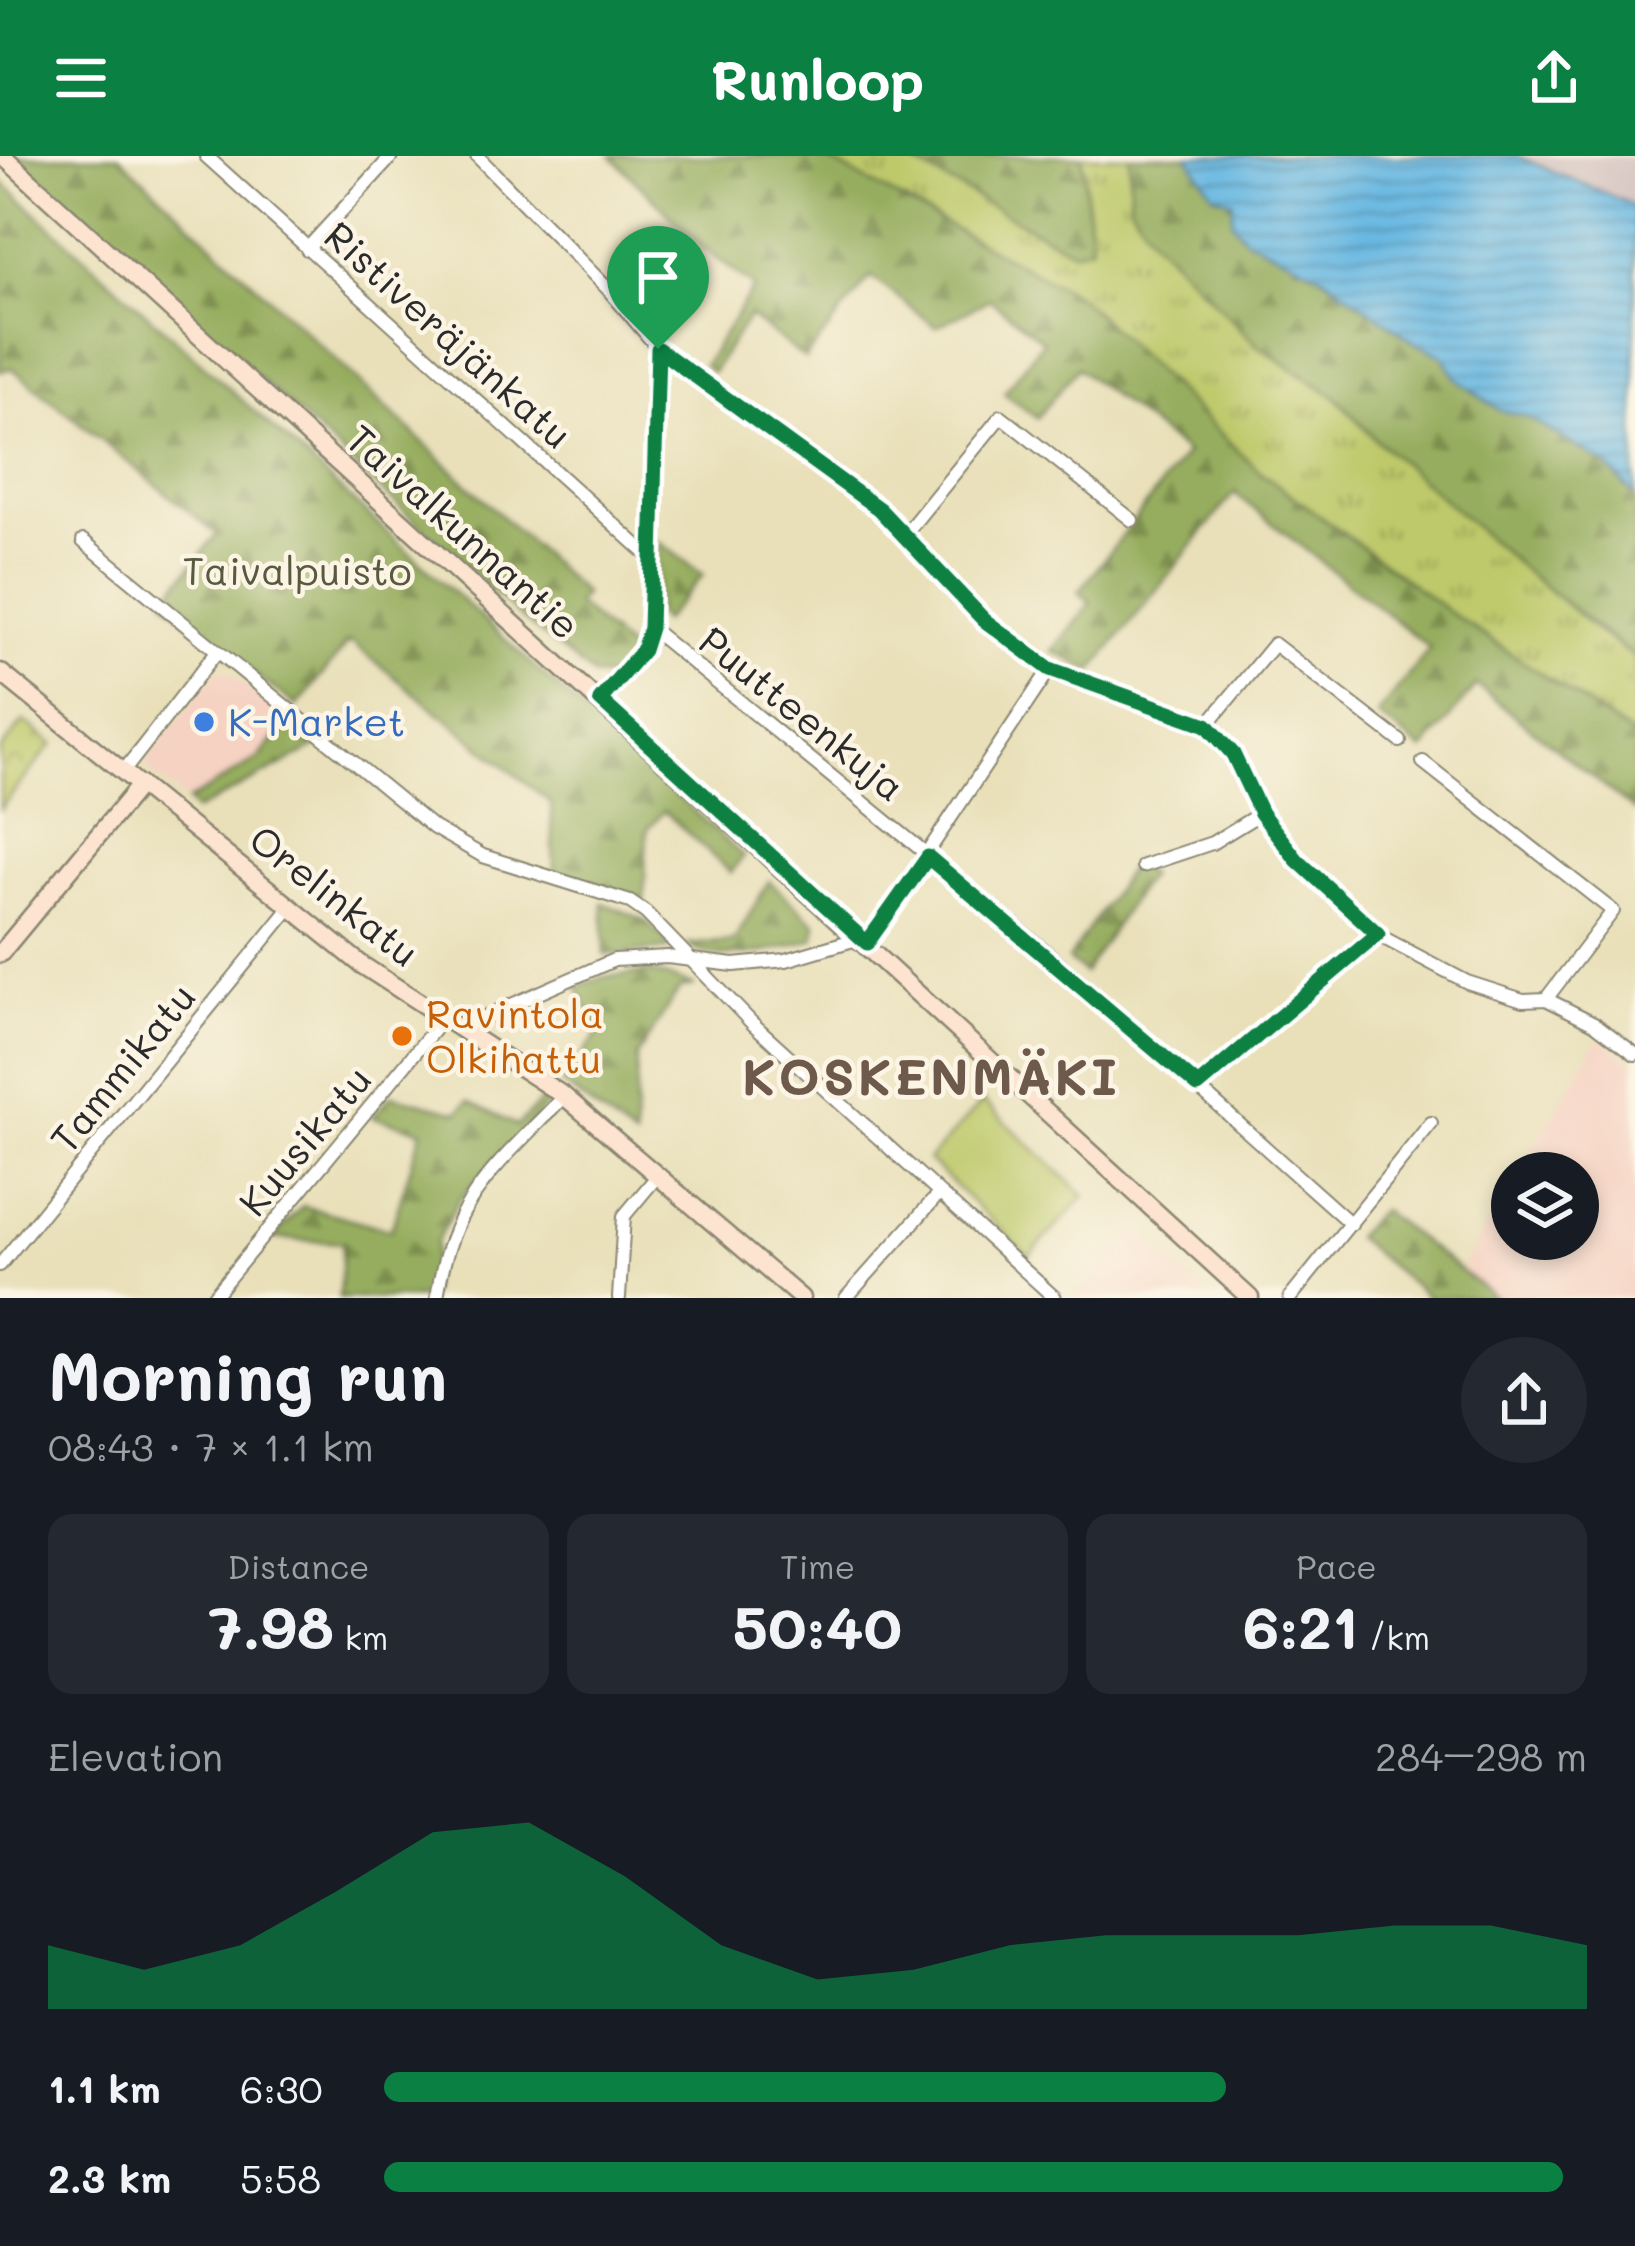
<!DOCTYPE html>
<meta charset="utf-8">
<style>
body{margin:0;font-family:Mali,sans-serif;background:#242831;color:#f1f3f6;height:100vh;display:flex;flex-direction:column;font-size:45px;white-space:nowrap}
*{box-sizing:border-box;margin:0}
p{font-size:39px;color:#9ea1a6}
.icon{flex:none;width:66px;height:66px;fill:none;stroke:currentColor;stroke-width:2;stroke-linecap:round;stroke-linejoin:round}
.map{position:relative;height:1142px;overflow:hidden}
.side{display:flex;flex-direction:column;background:#171b24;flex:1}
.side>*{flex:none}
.tools{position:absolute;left:1491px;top:996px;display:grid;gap:24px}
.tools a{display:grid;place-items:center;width:108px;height:108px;border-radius:50%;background:#171b24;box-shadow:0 6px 18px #0003;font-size:60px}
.pin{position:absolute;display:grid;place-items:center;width:102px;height:102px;color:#fff;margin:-123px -51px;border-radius:50% 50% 50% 0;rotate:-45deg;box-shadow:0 0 12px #0007}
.pin .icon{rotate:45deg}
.round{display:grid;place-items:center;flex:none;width:126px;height:126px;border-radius:63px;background:#242831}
.head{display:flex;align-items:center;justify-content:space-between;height:204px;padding:0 48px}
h1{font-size:66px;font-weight:700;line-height:90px}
.metrics{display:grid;grid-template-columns:repeat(3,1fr);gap:18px;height:204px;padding:12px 48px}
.metrics div{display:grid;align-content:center;border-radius:24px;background:#242831;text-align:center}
.metrics b{font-size:60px;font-weight:700}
.metrics small{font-size:33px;font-weight:400}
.metrics p{font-size:33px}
.chart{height:336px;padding:24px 48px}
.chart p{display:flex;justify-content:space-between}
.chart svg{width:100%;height:216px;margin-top:12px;fill:#0b8043;opacity:.7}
ul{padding:0 48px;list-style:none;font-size:39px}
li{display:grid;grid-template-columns:192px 144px 1fr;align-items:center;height:90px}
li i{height:30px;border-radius:15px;background:#0b8043}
header{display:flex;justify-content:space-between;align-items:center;height:156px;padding:0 48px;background:#0b8043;color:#fff;font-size:54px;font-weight:700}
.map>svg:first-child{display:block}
.built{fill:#f5d2c2}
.industrial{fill:#d1bfbd}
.grass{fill:url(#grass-tufts);stroke:#747a4a;stroke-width:3}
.forest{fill:url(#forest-firs);stroke:#606c44;stroke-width:3}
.park{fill:url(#park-crowns);stroke:#747a4a;stroke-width:3}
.pitch{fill:#bdc96a;stroke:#747a4a;stroke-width:3}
.water{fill:url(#water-rules);stroke:#497286;stroke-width:3}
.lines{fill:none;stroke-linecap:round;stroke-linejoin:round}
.street-casing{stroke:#8a8672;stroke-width:16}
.secondary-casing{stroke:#8a8672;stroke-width:21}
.street{stroke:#fff;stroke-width:12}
.secondary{stroke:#fde4d0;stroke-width:16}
.route-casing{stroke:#fff;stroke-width:24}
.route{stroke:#0b8043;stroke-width:15}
.shop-dot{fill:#3f7fe0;stroke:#fcf5e5;stroke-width:4.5}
.food-dot{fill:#e8710a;stroke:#fcf5e5;stroke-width:4.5}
.labels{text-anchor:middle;stroke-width:9;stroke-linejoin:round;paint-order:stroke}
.street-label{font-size:39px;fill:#2b2b2b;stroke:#fcf5e5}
.park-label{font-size:39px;fill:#575a3e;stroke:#fcf5e5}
.shop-label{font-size:39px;fill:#366cbe;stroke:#fcf5e5;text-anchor:start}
.food-label{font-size:39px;fill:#c56008;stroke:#fcf5e5;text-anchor:start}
.district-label{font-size:51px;font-weight:bold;letter-spacing:3px;fill:#6e5a4a;stroke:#fcf5e5}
</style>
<header><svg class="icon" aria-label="menu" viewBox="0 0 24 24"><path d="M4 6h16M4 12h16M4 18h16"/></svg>Runloop<svg class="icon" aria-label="share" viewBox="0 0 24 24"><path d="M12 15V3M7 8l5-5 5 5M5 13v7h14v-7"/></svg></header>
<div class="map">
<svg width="1635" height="1142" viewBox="0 0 1635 1142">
<defs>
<pattern id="grass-tufts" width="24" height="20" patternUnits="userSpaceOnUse" patternTransform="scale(3)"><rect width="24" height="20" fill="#bdc96a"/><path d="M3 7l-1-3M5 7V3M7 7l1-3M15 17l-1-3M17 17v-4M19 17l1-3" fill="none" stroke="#9aa357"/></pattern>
<pattern id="forest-firs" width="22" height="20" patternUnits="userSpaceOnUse" patternTransform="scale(3)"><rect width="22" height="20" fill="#96ad5e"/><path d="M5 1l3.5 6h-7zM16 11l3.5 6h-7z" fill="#7b8d4e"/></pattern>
<pattern id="park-crowns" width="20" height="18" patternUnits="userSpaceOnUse" patternTransform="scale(3)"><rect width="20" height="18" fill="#bdc96a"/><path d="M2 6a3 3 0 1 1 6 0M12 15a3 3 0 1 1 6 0" fill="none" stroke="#9aa357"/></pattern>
<pattern id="water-rules" width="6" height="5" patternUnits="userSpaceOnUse" patternTransform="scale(3)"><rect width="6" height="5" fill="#67b8e2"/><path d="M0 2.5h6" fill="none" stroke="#5596b7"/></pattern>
</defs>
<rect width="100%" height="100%" fill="#fcf5e5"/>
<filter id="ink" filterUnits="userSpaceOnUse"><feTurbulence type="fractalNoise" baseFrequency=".00833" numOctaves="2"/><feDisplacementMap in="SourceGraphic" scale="24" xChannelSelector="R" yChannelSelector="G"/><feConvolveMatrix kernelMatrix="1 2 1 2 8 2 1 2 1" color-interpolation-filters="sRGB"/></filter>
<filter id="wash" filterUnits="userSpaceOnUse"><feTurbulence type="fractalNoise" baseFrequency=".004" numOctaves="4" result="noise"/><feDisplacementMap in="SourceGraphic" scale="48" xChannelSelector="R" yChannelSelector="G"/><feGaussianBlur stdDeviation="2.7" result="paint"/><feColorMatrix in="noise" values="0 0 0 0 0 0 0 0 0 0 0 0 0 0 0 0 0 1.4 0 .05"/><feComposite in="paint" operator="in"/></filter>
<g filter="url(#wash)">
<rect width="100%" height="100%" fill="#e9e0ba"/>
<!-- built -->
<g class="built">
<path d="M 218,515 L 229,516 L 289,565 L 258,603 L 188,645 L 150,615 L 146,605 Z"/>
<path d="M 1599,882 L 1635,909 L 1635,1142 L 1496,1142 L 1460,1114 L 1512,1027 L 1512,1083 L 1578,1083 L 1578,1017 L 1518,1017 Z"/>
<path d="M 1136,1076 L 1209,1142 L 1075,1142 Z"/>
</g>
<!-- industrial -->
<path class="industrial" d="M 1517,0 L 1635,0 L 1635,50 L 1524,5 Z"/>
<!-- grass -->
<path class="grass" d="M 821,0 L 902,0 L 1073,95 L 1091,89 L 1082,0 L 1130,0 L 1130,48 L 1257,189 L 1336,241 L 1376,284 L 1598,476 L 1635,502 L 1635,581 L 1449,456 L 1259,315 L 1079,141 Z"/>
<!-- forest -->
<g class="forest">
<path d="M 16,0 L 119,0 L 584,438 L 576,448 L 632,496 L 612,522 L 593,520 L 518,459 Z"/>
<path d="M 611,0 L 821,0 L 1079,141 L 1259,315 L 1449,456 L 1635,581 L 1635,655 L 1476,529 L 1423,595 L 1377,559 L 1430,492 L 1234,337 L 1092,515 L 1053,495 L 1091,447 L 1079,436 L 1186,297 L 1077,212 L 1037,262 L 1004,237 L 1043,185 L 990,143 L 936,171 L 871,120 L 805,203 L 749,160 L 712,216 L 704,209 L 754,131 L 701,90 Z"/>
<path d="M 902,0 L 1082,0 L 1091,90 L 1072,95 Z"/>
<path d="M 1130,0 L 1188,0 L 1214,38 L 1233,45 L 1245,82 L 1321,118 L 1414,186 L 1442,199 L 1458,224 L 1499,254 L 1526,260 L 1605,308 L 1635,340 L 1635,502 L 1531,420 L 1376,284 L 1336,241 L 1257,189 L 1153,83 L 1130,48 Z"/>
<path d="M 0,24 L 743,700 L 731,717 L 664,655 L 647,674 L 644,744 L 554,715 L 551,647 L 350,485 L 297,550 L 218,492 L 165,443 L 217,378 L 12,212 L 0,215 Z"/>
<path d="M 659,386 L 703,419 L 663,465 L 656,458 Z"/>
<path d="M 289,565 L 320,589 L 195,655 L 188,645 L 258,603 Z"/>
<path d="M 1134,705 L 1148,719 L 1084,817 L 1068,804 Z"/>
<path d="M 769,725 L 816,768 L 814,783 C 783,793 717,811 689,789 L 734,785 Z"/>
<path d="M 603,747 L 643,763 L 667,786 L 668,793 L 605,799 Z"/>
<path d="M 651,816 L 695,830 L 680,832 L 637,900 L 635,983 L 562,928 L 599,876 L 577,830 L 603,821 Z"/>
<path d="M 391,939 L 458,956 L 468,945 L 517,970 L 543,943 L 550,946 L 459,1044 L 436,1086 L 429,1142 L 339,1142 L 343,1087 L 272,1082 L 303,1050 L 391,1074 L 422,974 L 373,961 Z"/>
<path d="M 1381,1054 L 1496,1142 L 1429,1142 L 1355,1081 Z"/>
</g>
<!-- park -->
<path class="park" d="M 24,565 L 53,588 L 0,653 L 0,595 Z"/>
<!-- pitch -->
<path class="pitch" d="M 983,945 L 1085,1040 L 1029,1100 L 928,1004 Z"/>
<!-- water -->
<path class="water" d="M 1188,0 L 1517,0 L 1635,50 L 1635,340 L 1605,308 L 1525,260 L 1499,254 L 1458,224 L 1442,199 L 1414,186 L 1321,118 L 1245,82 L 1232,66 L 1233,45 L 1214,38 Z"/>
</g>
<g filter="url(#ink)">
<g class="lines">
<defs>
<g id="street">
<path d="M 206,0 L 650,401"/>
<path d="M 477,0 L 608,133 L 659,193 L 879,353 L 983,463 L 1017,490 L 1050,513 L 1207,569 L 1233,599 L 1261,657 L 1297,704 L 1378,779 L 1467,826 L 1523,844 L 1546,843 L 1594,867 L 1635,898"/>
<path d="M 307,93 L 392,0"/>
<path d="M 905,378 L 1001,260 L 1132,364"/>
<path d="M 83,385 L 434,672 L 483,700 L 630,746 L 646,757 L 752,867 L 1055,1142"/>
<path d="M 650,472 L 1044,794 L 1351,1068"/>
<path d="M 600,544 L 643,494 L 650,472 L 659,193"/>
<path d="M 1207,569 L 1274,488 L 1400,585"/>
<path d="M 1423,606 L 1613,755 L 1546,843"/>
<path d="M 123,616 L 215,498"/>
<path d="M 1143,710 L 1212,687 L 1261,657"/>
<path d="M 867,787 L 1050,513"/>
<path d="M 457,873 L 614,804 L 667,801 L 734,809 L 786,804 L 860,782"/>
<path d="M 1198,930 L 1378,779"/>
<path d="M 0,1109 L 291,751"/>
<path d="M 212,1142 L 442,864"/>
<path d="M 437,1142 C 451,1041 497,1011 564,940"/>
<path d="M 619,1142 L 624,1060 L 659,1018"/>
<path d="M 846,1142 L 938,1039"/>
<path d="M 1290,1142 L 1431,967"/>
</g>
<g id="secondary">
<path d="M 3,0 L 1250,1142"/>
<path d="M 0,516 L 362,809 L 564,940 L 801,1142"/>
<path d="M 0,798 L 140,629"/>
</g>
</defs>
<!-- street casing -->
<use href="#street" class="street-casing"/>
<!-- secondary casing -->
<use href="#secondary" class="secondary-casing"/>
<!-- street -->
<use href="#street" class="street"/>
<!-- secondary -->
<use href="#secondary" class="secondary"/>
</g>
</g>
<g class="lines" filter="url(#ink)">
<defs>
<path id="route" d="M 658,193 L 879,353 L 984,464 L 1050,513 L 1207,569 L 1233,598 L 1261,657 L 1297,704 L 1378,778 L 1198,930 L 928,701 L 867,787 L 600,544 L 643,494 L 650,472 Z"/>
</defs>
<!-- route casing -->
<use href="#route" class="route-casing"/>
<!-- route -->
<use href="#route" class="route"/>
</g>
<!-- markers -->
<circle class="shop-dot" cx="204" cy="566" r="12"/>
<circle class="food-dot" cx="402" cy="880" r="12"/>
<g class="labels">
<!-- street labels -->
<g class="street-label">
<text transform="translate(448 179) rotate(42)" y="14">Ristiveräjänkatu</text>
<text transform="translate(463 376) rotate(42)" y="14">Taivalkunnantie</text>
<text transform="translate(802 558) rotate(39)" y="14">Puutteenkuja</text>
<text transform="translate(334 740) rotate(38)" y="14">Orelinkatu</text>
<text transform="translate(123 912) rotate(-51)" y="14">Tammikatu</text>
<text transform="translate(305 985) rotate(-50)" y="14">Kuusikatu</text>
</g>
<!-- park labels -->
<g class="park-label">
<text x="297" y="429">Taivalpuisto</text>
</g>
<!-- shop labels -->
<g class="shop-label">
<text x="228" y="580">K-Market</text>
</g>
<!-- food labels -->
<g class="food-label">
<text x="426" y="872">Ravintola<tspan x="426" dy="45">Olkihattu</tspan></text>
</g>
<!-- district labels -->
<g class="district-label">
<text x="931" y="939">KOSKENMÄKI</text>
</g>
</g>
</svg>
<div class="tools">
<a><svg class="icon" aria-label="layers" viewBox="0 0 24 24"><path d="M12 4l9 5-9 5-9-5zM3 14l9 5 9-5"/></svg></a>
</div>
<div class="pin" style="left:658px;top:193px;background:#1e9e55"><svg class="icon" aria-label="arrive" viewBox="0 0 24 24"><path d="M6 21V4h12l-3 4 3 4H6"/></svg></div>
</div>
<section class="side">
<div class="head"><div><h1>Morning run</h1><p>08:43 · 7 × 1.1 km</p></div><a class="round"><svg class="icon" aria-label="share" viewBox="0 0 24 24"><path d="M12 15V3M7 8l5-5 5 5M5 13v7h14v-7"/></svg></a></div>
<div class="metrics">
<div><p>Distance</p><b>7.98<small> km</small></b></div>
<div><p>Time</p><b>50:40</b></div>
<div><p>Pace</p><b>6:21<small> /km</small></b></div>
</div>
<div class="chart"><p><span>Elevation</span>284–298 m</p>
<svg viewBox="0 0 160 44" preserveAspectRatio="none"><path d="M0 44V31L10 36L20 31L30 20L40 8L50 6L60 17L70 31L80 38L90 36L100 31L110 29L120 29L130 29L140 27L150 27L160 31V44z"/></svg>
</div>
<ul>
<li><b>1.1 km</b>6:30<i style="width:70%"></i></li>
<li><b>2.3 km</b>5:58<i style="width:98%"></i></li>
</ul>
</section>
